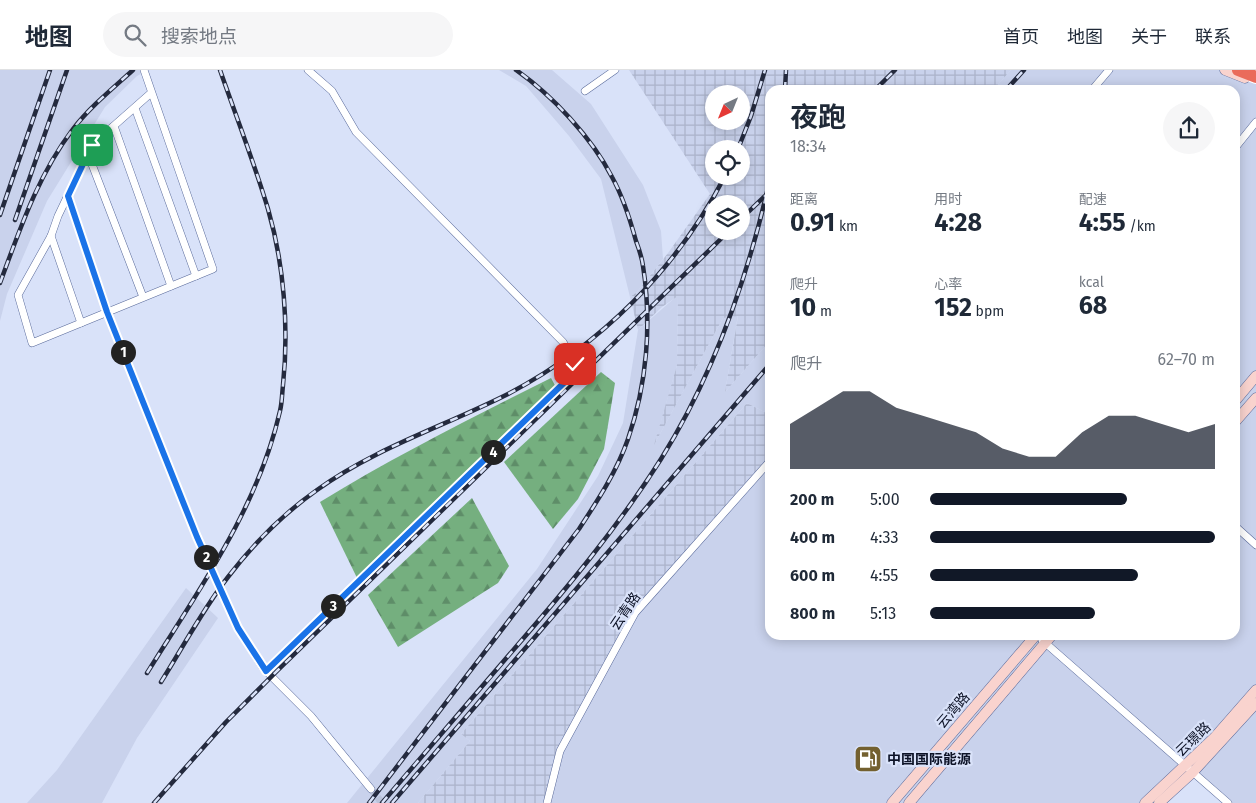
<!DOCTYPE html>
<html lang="zh">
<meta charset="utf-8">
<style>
body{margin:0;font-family:"Fira Sans","Noto Sans SC",sans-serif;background:#f6f6f7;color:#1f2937;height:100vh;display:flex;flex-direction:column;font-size:19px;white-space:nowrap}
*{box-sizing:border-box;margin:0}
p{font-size:16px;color:#747a83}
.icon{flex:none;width:28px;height:28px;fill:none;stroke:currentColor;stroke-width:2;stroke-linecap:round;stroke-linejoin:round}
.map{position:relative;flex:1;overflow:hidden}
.details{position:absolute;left:765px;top:15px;width:475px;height:555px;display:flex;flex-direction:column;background:#fff;border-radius:15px;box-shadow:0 2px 12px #0003}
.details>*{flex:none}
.needle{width:32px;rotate:223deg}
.fabs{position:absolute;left:705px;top:15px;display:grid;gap:10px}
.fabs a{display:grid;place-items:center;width:45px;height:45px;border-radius:50%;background:#fff;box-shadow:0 2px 12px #0003;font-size:25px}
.pin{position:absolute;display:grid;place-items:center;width:42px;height:42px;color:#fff;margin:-21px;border-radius:10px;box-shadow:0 2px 8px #0006}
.km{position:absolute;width:25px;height:25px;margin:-12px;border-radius:50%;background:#222;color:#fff;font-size:14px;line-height:25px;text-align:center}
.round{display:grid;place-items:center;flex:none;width:52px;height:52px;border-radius:26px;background:#f6f6f7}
.head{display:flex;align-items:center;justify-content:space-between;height:85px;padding:0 25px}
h1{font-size:28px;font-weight:700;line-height:38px}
.metrics{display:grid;grid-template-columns:repeat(3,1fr);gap:8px;height:85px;padding:5px 25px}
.metrics div{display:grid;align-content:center}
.metrics b{font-size:25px;font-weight:700}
.metrics small{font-size:14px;font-weight:400}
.metrics p{font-size:14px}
.chart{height:140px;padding:10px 25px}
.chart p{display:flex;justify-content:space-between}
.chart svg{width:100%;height:90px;margin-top:5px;fill:#111827;opacity:.7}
ul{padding:0 25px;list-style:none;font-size:16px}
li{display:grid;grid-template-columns:80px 60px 1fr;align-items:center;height:38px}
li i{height:12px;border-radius:6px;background:#111827}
header{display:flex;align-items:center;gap:30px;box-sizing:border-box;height:70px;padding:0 25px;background:#fff;border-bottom:1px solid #e0e1e3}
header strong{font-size:24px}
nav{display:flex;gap:28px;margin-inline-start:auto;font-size:18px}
.search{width:350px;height:45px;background:#f6f6f7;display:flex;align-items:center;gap:12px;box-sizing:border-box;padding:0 18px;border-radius:28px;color:#747a83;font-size:19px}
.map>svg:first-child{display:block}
.built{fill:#c9d2ec}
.industrial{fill:url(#industrial-grid);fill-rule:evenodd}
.forest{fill:url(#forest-firs)}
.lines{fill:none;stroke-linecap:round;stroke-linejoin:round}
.street-tunnel{stroke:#bac3da;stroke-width:7;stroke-dasharray:7 3.5;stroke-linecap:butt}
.street-casing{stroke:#58699a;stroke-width:8}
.secondary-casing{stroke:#58699a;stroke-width:11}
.highway-casing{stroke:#fff;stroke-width:14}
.street{stroke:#fff;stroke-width:7}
.secondary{stroke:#f9d3ce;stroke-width:10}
.highway{stroke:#ea6b5b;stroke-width:12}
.rail-casing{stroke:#242a3e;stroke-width:4.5}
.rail{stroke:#d9e2f9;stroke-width:2.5;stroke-dasharray:8;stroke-linecap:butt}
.route-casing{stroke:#fff;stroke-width:10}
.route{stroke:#1a73e8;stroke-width:6}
.labels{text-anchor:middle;stroke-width:4.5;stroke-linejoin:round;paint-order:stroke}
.street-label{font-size:14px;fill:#0d1327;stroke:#d9e2f9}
.poi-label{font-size:14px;font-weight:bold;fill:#0d1327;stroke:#d9e2f9;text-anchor:start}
</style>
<header>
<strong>地图</strong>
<div class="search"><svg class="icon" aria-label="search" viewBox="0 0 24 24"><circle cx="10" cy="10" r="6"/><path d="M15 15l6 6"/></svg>搜索地点</div>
<nav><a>首页</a><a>地图</a><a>关于</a><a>联系</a></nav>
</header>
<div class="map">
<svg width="1256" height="733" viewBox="0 0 1256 733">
<defs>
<pattern id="industrial-grid" width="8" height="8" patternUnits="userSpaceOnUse" patternTransform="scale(1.25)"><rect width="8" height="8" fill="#c9d2ec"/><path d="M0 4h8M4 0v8" fill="none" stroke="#abb3ca"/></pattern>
<pattern id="forest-firs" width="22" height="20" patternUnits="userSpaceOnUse" patternTransform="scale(1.25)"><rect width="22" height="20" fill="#75af7f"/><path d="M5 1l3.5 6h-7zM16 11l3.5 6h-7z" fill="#5e8d68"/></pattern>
</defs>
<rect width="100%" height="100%" fill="#d9e2f9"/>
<!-- built -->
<g class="built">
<path d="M 0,0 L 148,0 L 137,6 L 105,37 L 47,131 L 7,224 L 0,251 Z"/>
<path d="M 499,0 L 552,0 L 591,34 L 643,115 L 661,161 L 663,189 L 637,222 L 630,227 L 601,109 L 569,66 L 526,16 Z"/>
<path d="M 1011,0 L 1238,0 L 1256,7 L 1256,733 L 1228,733 L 1193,702 L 1159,733 L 547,733 L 560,681 L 635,543 L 770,391 L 770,565 L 1235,565 L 1235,20 L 993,20 Z"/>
<path d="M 678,225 L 677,295 L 655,373 L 723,248 L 738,245 L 725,322 L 770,271 L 770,345 L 747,333 L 461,664 L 470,671 L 418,733 L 347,733 L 537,499 L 598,406 L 623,353 L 638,260 Z"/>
<path d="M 186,518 L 218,548 L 137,668 L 102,733 L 27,733 L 57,700 Z"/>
</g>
<!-- industrial -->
<g class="industrial">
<path d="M 629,0 L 1011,0 L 993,20 L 770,20 L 770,271 L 725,322 L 738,246 L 723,248 L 654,375 L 677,295 L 678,226 L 662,237 L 638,260 L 630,227 L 637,222 L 668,183 L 710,124 ZM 714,24 L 741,24 L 741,51 L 714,51 ZM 714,79 L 741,79 L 741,106 L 714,106 ZM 714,134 L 741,134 L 741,161 L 714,161 Z"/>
<path d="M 747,333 L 770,345 L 770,391 L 635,543 L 560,681 L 547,733 L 418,733 L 470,671 L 461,664 Z"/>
</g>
<!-- forest -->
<g class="forest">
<path d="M 601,302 L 615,313 L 604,379 L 578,429 L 553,459 L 504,392 Z"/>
<path d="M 551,308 L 557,319 L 359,512 L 320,432 C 395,386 473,347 551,308 Z"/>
<path d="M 472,428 L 509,496 L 498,513 L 398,577 L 368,525 Z"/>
</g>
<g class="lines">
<!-- street-tunnel -->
<path class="street-tunnel" d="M 371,719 L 382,733"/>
<defs>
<g id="street">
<path d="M 144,0 C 167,66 190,133 213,199 L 32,273 L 18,225 L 51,166 L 58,146 L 92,75 L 151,23"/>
<path d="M 1092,20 L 1109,0"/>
<path d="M 585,21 L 615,0"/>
<path d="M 135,38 L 196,206"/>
<path d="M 114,56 L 171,216"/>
<path d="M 1235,78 L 1256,52"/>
<path d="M 88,84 L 143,227"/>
<path d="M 68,126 L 107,242 L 197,467 L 238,558 L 263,598 L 311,646 L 371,719"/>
<path d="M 51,166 L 81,253"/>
<path d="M 1235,456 L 1256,475"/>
<path d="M 1042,570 L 1228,733"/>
<path d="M 266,601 L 570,307 L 575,293 L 563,272 L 356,62 L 332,21 L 308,0"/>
<path d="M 547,733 L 560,681 L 635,543 L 770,391"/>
</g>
<g id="secondary">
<path d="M 1225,0 L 1245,8"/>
<path d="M 1235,331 L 1256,306"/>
<path d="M 1235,352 L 1256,328"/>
<path d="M 892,733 L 1036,565"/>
<path d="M 909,733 L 1052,565"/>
<path d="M 1145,733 L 1214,668 L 1256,620"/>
<path d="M 1159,733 L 1193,702 L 1256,633"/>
</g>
<path id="highway" d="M 1238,0 L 1256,7"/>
</defs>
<!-- street casing -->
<use href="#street" class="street-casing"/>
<!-- secondary casing -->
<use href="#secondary" class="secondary-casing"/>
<!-- highway casing -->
<use href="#highway" class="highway-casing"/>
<!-- street -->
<use href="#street" class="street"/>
<!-- secondary -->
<use href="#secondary" class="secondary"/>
<!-- highway -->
<use href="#highway" class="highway"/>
<defs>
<g id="rail">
<path d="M 785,20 L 786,0"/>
<path d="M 875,20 L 895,0"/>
<path d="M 1006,20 L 1024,0"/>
<path d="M 738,79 L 751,46 L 765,0"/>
<path d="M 0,145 L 50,0"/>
<path d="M 741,149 L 766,125"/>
<path d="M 15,150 L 67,0"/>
<path d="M 0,213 C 20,159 38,105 73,59 C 90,37 112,19 133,0"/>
<path d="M 147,603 C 198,521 258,438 280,341 C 282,333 282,324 283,315 C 289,258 284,194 268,139 C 254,92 236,46 220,0"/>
<path d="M 161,612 C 183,577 203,539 228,507 C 254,473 283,444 317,420 C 375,378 445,356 508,324 C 601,275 677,199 725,106"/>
<path d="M 154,733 L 226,652 L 278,600 L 729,161"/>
<path d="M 369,733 L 579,459 C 598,430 617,401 628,369 C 647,314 652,253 643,196 C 642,188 639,179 636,171 C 630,149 623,127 612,107 C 592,68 552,25 516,0"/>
<path d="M 382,733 C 426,681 471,630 515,578 C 567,518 618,457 661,389 C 714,304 748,207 770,109"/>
<path d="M 392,733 L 770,294"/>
</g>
</defs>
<!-- rail casing -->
<use href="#rail" class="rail-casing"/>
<!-- rail -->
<use href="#rail" class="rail"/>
</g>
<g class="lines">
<defs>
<path id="route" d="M 92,75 L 68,126 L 107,242 L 197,467 L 238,558 L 266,601 L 570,307 L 575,294"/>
</defs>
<!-- route casing -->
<use href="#route" class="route-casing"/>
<!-- route -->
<use href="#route" class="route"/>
</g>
<!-- icons -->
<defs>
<symbol id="fuel-square" viewBox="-11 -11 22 22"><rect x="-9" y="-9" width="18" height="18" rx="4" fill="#73602f" stroke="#d9e2f9"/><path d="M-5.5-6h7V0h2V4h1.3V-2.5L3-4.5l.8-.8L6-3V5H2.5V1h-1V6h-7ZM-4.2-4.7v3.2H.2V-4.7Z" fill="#fff"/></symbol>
</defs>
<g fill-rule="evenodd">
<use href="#fuel-square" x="852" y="673" width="32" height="32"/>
</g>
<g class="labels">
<!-- street labels -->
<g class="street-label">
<text transform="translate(625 541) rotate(-56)" y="5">云青路</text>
<text transform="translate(953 640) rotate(-49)" y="5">云湾路</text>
<text transform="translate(1193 669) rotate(-44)" y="5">云璟路</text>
</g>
<!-- poi labels -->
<g class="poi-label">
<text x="887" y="694">中国国际能源</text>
</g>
</g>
</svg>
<div class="fabs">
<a><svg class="needle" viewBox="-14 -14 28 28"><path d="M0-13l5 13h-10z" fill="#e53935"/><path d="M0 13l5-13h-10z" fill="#747a83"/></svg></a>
<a><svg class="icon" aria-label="locate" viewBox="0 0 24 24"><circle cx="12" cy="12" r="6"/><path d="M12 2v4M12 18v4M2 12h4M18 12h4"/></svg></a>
<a><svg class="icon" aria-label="layers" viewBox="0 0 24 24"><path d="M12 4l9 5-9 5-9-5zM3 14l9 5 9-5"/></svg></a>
</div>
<div class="pin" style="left:92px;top:75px;background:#1e9e55"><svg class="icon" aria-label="arrive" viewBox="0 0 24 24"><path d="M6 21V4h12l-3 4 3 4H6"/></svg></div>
<div class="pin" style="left:575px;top:294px;background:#d93025"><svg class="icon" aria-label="check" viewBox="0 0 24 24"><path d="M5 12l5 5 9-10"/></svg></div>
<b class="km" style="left:123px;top:282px">1</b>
<b class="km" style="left:206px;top:487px">2</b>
<b class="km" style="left:333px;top:536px">3</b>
<b class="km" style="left:493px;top:382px">4</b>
<section class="details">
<div class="head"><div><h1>夜跑</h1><p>18:34</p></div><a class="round"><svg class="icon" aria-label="share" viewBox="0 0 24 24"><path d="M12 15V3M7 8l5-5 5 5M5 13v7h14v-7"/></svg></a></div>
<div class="metrics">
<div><p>距离</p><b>0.91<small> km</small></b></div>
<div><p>用时</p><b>4:28</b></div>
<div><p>配速</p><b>4:55<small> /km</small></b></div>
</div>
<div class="metrics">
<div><p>爬升</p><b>10<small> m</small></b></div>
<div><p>心率</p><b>152<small> bpm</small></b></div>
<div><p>kcal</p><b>68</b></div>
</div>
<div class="chart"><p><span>爬升</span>62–70 m</p>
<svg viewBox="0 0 160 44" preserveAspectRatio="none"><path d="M0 44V22L10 14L20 6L30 6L40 14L50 18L60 22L70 26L80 34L90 38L100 38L110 26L120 18L130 18L140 22L150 26L160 22V44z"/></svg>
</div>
<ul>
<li><b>200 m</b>5:00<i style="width:69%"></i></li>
<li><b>400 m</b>4:33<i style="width:100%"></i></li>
<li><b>600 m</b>4:55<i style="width:73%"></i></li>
<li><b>800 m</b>5:13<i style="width:58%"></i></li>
</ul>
</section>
</div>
